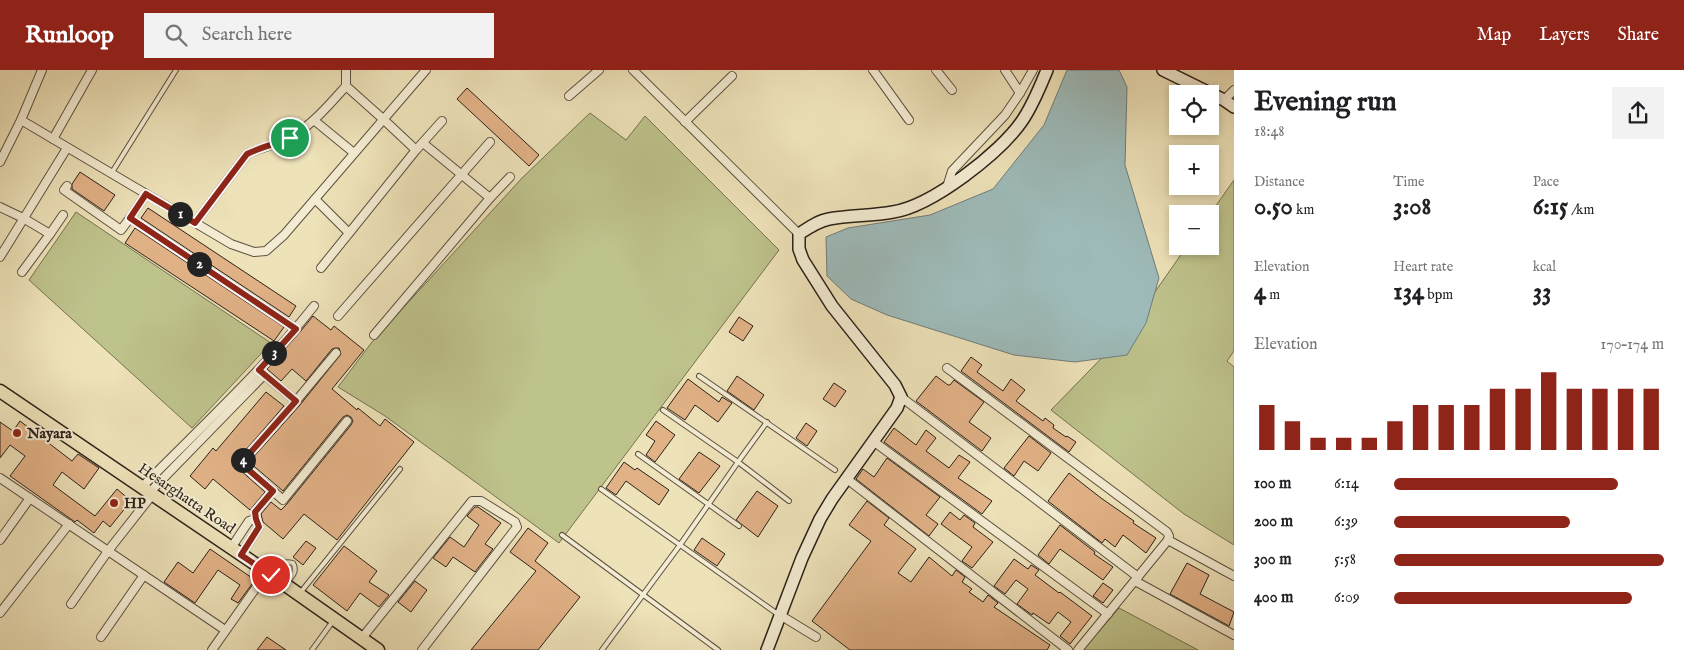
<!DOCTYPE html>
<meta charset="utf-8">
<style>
body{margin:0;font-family:"IM FELL English",serif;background:#f2f2f2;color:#202124;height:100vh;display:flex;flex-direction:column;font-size:19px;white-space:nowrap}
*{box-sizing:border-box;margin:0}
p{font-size:16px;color:#757577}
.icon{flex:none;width:28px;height:28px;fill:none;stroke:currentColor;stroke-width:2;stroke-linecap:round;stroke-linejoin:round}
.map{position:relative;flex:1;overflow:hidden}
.panel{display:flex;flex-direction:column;background:#fff;width:450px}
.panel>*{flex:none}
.tools{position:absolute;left:1169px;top:15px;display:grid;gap:10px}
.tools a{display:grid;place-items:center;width:50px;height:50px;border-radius:0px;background:#fff;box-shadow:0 2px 8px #0003;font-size:25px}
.pin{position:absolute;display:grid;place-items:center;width:42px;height:42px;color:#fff;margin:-21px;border:2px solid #fff;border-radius:50%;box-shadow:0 1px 5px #0007}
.km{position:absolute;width:25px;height:25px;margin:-12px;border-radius:50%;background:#222;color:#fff;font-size:14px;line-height:25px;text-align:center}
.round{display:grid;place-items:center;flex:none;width:52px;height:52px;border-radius:0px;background:#f2f2f2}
.headline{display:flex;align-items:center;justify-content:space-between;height:85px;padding:0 20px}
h1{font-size:28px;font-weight:700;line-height:38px}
.metrics{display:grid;grid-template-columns:repeat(3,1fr);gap:8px;height:85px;padding:5px 20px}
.metrics div{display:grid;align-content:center}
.metrics b{font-size:25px;font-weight:700}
.metrics small{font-size:14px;font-weight:400}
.metrics p{font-size:14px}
.chart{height:140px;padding:10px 20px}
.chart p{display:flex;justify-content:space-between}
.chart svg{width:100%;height:90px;margin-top:5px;stroke:#8f2418;stroke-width:6}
ul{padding:0 20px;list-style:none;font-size:16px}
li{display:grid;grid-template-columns:80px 60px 1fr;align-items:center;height:38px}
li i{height:12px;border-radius:6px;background:#8f2418}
header{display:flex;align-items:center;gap:30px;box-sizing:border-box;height:70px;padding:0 25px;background:#8f2418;color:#fff}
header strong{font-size:24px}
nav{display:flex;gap:28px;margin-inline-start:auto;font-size:18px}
.search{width:350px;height:45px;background:#f2f2f2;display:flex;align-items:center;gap:12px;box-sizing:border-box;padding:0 18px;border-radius:0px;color:#757577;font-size:19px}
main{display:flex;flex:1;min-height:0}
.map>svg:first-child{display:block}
.green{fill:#bec28b;stroke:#747252}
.water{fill:#9ebbba;stroke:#707d7a}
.building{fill:#e2b287;stroke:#2b2119}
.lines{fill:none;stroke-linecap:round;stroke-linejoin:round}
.lane-casing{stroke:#5c5141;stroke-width:6}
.street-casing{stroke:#5c5141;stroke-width:10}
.secondary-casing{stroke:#2b2119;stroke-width:14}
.primary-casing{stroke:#2b2119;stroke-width:15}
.lane{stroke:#f4ecd2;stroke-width:4}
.street{stroke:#f4ecd2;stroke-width:8}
.secondary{stroke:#f4ecd2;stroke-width:11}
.primary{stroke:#eee2b9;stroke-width:12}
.route-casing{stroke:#fff;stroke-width:10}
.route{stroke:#8f2418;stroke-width:6}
.poi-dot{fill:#8f2418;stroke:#f4ecd2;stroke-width:2}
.labels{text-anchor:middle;stroke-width:4;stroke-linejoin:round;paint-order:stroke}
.poi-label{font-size:15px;font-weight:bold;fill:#2b2119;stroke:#f4ecd2;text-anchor:start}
.street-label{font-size:15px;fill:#2b2119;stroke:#f4ecd2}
</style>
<header>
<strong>Runloop</strong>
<div class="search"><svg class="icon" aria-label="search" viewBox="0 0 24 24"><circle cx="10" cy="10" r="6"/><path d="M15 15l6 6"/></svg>Search here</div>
<nav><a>Map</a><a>Layers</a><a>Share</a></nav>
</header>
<main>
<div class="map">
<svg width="1234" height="580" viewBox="0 0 1234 580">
<rect width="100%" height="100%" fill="#eee2b9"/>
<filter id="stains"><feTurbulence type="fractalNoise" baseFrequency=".004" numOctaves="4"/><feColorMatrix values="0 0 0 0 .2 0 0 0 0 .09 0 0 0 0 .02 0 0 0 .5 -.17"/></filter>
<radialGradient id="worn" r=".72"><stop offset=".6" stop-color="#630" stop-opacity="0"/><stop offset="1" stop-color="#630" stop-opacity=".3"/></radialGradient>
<!-- green -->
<g class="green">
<path d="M 590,43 L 626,70 L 645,46 L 779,180 L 559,473 L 385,346 L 338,317 L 372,272 L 522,108 Z"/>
<path d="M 1234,110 L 1234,281 L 1227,291 L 1234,297 L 1234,475 L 1184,444 L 1051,340 L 1127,262 L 1187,176 L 1210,176 L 1210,144 Z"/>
<path d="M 76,142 L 271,273 L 192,358 L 29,210 Z"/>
<path d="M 1119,538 L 1198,580 L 1083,580 Z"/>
</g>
<!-- water -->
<path class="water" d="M 1067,0 L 1119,0 L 1127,17 L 1125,95 L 1159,208 L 1146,253 L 1127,285 L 1075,292 L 1014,285 L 887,245 L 851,229 L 827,206 L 826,167 L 848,158 L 930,145 L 993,119 L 1044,55 Z"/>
<!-- building -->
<g class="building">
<path d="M 467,18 L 539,85 L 529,96 L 457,29 Z"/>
<path d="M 80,102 L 115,125 L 104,141 L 72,119 L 72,114 Z"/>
<path d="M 148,138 L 296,236 L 289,247 L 141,148 Z"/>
<path d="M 135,158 L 284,257 L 274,271 L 125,173 Z"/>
<path d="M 313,246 L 331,260 L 334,256 L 364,280 L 332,319 L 357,340 L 358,338 L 380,356 L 385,349 L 414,372 L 337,470 L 304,444 L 283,469 L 263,452 L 261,444 L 271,432 L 281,440 L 287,434 L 351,355 L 353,351 L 351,347 L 347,345 L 343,347 L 283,421 L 249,392 L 300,335 L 341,284 L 339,278 L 335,278 L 332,279 L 306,311 L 292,299 L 281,311 L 267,299 L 300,262 Z"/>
<path d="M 739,247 L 753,256 L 743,271 L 729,262 Z"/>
<path d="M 971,287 L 982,295 L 977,302 L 1003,321 L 1011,309 L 1025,320 L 1016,331 L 1043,351 L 1045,348 L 1054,355 L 1053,358 L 1066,367 L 1067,366 L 1076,372 L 1069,382 L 961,301 Z"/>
<path d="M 737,306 L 764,325 L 754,340 L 727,321 Z"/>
<path d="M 936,306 L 948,315 L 950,315 L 954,310 L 984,332 L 969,352 L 991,368 L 982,381 L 916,331 Z"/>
<path d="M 688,309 L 719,332 L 722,327 L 732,333 L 718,352 L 695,335 L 685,350 L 667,338 Z"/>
<path d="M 834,313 L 846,321 L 835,337 L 823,329 Z"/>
<path d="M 266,322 L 284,336 L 238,389 L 239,399 L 265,422 L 250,440 L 213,409 L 205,419 L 190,406 L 213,378 L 216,381 Z"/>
<path d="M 20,351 L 72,391 L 78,384 L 99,398 L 84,419 L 62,402 L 53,415 L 95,446 L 117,419 L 131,431 L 110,457 L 103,451 L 94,463 L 77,450 L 75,452 L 10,406 L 25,386 L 10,375 L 0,388 L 0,352 L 13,361 Z"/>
<path d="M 656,351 L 675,365 L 655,392 L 646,385 L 655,371 L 646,365 Z"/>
<path d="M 806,353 L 817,361 L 807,376 L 796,368 Z"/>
<path d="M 894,358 L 916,375 L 926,360 L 936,368 L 926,381 L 949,398 L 959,385 L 970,392 L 958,408 L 992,431 L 982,444 L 884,372 Z"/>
<path d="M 1029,366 L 1051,383 L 1038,401 L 1024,391 L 1014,406 L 1004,398 Z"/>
<path d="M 699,382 L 720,396 L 699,423 L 679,409 Z"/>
<path d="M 887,388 L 940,427 L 926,445 L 938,454 L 929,466 L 856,409 L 863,399 L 874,407 Z"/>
<path d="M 624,392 L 635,400 L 637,398 L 669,420 L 659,435 L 626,411 L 616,425 L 606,418 Z"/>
<path d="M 1069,403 L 1101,428 L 1134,451 L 1133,453 L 1156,468 L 1146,483 L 1123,465 L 1115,477 L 1105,469 L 1102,473 L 1048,431 Z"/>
<path d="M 757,421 L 778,436 L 758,467 L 736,450 Z"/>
<path d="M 867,431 L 889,448 L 884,455 L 916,479 L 898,503 L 911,512 L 929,487 L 952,506 L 956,500 L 965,507 L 962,512 L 972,519 L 969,522 L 983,532 L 988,525 L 998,533 L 994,537 L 1050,575 L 1047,580 L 850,580 L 812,551 L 871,471 L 849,455 Z"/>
<path d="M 475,437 L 478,437 L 501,453 L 485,474 L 493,479 L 475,502 L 453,487 L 446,497 L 433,488 L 450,467 L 464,477 L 479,455 L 467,446 Z"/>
<path d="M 950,442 L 960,450 L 964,445 L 975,453 L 973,457 L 993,472 L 972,498 L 962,491 L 972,477 L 941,454 Z"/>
<path d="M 1060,455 L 1095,482 L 1094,484 L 1113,497 L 1103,510 L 1060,479 L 1049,494 L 1038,485 Z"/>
<path d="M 528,458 L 548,473 L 535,491 L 580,527 L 538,580 L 471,580 L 536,501 L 510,482 Z"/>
<path d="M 702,468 L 725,484 L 717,496 L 694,480 Z"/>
<path d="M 306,471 L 316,478 L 303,495 L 293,487 Z"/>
<path d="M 344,476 L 377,501 L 369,512 L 389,525 L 379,537 L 360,523 L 347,541 L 313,515 Z"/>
<path d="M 210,479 L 255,510 L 238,533 L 231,529 L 240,515 L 218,500 L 195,533 L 164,512 L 178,492 L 193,503 Z"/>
<path d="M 1014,489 L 1028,499 L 1031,495 L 1039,500 L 1035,505 L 1059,523 L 1060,522 L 1092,546 L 1070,574 L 1060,566 L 1071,552 L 1058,542 L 1049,554 L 1033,543 L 1032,545 L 1017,534 L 1028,519 L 1016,510 L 1005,524 L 994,516 Z"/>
<path d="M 1187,493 L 1209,505 L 1200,524 L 1234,542 L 1229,556 L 1170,524 Z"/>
<path d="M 415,511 L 427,520 L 411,542 L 398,532 Z"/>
<path d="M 1103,513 L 1113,520 L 1103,533 L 1093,526 Z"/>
<path d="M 267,567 L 286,580 L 257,580 Z"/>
</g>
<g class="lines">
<defs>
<g id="lane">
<path d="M 111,104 L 176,0"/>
<path d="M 699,306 L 835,400"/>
<path d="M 663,340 L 738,392 L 789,431"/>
<path d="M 638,384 L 739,456"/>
<path d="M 601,419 L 779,545"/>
<path d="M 562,465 L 718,580"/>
<path d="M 272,503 C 279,495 283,490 293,493 C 298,501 292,507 286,513"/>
<path d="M 300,523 L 400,399"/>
<path d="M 312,580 L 333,551"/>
<path d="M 602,580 L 680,475 L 738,392 L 767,352"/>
</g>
<g id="street">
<path d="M 633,0 L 799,164"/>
<path d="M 873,0 L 909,50"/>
<path d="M 936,0 L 952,20"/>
<path d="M 1005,0 L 1020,23 L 1033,0"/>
<path d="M 346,16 L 383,49 L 416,80"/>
<path d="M 569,26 L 599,0"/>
<path d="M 1224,30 L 1234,20"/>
<path d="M 21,50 L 231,174 L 254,182 L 266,181 L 284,165 L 426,0"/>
<path d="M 315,51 L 354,83"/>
<path d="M 685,52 L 732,6"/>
<path d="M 53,69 L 92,0"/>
<path d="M 423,73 L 490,128 L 510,107"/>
<path d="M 0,92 L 21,50 L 42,0"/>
<path d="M 67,116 L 64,120 L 121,160 L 130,148"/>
<path d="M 947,117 L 952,101 L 1005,45 L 1020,23"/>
<path d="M 146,124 L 130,148 L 296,259"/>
<path d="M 315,129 L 349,163"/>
<path d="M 0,137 L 23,148 L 50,164 L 63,145"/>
<path d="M 195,153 L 247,84 C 261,77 277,75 291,67 C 313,54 329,35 346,16 L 346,0"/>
<path d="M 0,187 L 67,78"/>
<path d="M 321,198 L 416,80 L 442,51"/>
<path d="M 22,202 L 50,164"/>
<path d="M 338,246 L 490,72"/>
<path d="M 374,265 L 490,128"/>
<path d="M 947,298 L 1167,462 L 1169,466 L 1168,470 L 1078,580"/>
<path d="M 262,303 L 296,331 L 336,283"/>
<path d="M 901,327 L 1138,507"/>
<path d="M 873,371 L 1108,544"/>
<path d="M 0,408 L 225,560"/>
<path d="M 847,409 L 1068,580"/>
<path d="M 142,417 C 200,358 262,301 314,236"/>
<path d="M 273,421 L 283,430 L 347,351"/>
<path d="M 149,423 L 264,305"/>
<path d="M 0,470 L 30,428"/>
<path d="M 1168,470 L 1234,506"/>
<path d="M 231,478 L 249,451 L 255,449"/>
<path d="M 241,485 L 259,457 L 255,449 L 255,442 L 273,421 L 243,395 L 243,390 L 296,331"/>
<path d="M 1135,511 L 1234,565"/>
<path d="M 71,534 L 108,481 L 152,425"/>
<path d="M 0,543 L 69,454"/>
<path d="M 780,545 L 816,567"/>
<path d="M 101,567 L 144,505"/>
<path d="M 362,568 L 472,431 L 481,431 L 515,452 L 517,457 L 422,580"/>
<path d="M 212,580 L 267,502"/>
</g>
<g id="secondary">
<path d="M 1163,0 L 1224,30 L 1234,37"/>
<path d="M 767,580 L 802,488 L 820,449 L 832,429 L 897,338 L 901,327 L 895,315 L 832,236 L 803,190 L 799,179 L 799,164 C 808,158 818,151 829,149 C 850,145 872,146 893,142 C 932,136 1000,83 1022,51 C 1033,35 1040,17 1047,0"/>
</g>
<path id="primary" d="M 0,321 L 267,502 L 378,580"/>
</defs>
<!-- lane casing -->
<use href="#lane" class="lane-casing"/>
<!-- street casing -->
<use href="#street" class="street-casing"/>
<!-- secondary casing -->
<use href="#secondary" class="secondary-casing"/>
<!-- primary casing -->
<use href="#primary" class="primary-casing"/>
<!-- lane -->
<use href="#lane" class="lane"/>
<!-- street -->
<use href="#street" class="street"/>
<!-- secondary -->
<use href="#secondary" class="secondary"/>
<!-- primary -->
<use href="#primary" class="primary"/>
</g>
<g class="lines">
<defs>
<path id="route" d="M 271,505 L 241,485 L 259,457 L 256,449 L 255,442 L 273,421 L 243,395 L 242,392 L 296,331 L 259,300 L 296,259 L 130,148 L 146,124 L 195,153 L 247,84 C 261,77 276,74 290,68"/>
</defs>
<!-- route casing -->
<use href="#route" class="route-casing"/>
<!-- route -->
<use href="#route" class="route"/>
</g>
<!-- markers -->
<g class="poi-dot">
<circle cx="17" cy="363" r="5"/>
<circle cx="114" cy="433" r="5"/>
</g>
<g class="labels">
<!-- poi labels -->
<g class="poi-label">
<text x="27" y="368">Nayara</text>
<text x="124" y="438">HP</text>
</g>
<!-- street labels -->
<g class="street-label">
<text transform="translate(187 428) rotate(34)" y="5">Hesarghatta Road</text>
</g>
</g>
<rect width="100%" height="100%" filter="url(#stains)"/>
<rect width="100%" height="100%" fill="url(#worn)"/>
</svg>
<div class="tools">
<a><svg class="icon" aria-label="locate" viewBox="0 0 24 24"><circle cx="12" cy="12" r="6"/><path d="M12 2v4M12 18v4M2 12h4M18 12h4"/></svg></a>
<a>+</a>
<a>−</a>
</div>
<div class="pin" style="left:290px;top:68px;background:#1e9e55"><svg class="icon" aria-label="arrive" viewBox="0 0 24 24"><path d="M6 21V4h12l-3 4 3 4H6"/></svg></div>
<div class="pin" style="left:271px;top:505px;background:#d93025"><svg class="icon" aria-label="check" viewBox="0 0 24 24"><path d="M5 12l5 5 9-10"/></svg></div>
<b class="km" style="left:180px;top:144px">1</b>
<b class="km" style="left:199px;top:194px">2</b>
<b class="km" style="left:274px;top:283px">3</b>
<b class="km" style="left:243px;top:390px">4</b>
</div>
<section class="panel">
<div class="headline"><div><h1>Evening run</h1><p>18:48</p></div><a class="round"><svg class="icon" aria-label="share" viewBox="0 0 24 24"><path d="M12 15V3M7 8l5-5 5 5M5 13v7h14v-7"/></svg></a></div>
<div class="metrics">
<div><p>Distance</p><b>0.50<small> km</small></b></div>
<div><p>Time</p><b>3:08</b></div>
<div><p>Pace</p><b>6:15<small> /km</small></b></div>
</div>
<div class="metrics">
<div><p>Elevation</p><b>4<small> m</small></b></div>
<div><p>Heart rate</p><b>134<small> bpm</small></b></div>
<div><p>kcal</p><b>33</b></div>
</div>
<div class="chart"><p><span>Elevation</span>170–174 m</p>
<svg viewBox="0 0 160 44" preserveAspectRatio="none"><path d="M5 44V22M15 44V30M25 44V38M35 44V38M45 44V38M55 44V30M65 44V22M75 44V22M85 44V22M95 44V14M105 44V14M115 44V6M125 44V14M135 44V14M145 44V14M155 44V14"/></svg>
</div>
<ul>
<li><b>100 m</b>6:14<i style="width:83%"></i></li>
<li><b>200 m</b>6:39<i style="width:65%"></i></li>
<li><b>300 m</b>5:58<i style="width:100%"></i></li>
<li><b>400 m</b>6:09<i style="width:88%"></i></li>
</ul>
</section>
</main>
